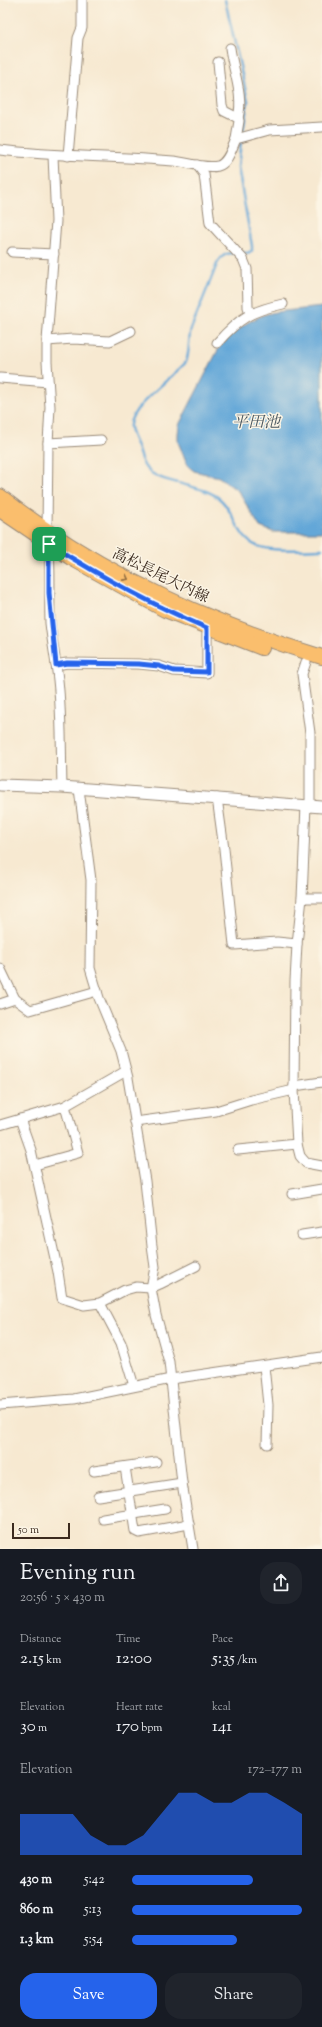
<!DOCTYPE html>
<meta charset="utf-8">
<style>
body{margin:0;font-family:"Sorts Mill Goudy","Noto Serif JP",serif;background:#20242c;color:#f1f3f6;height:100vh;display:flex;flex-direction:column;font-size:15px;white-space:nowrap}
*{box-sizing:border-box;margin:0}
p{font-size:13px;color:#9ea1a6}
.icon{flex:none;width:22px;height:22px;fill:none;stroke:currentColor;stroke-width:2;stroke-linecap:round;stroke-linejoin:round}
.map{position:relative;height:1549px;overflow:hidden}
.details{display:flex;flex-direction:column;background:#171b24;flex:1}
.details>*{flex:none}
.scale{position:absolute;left:12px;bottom:10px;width:58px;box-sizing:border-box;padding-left:4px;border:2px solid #3b2a1e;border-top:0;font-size:11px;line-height:14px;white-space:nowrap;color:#3b2a1e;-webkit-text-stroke:3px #fcf5e5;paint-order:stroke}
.pin{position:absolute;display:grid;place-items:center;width:34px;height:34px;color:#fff;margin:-17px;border-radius:8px;box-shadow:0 2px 6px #0006}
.round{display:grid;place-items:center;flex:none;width:42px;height:42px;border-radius:16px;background:#20242c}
.headline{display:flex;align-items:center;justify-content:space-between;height:68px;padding:0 20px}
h1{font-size:22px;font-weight:600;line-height:30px}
.stats{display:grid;grid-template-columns:repeat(3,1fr);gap:6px;height:68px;padding:4px 20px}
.stats div{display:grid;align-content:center}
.stats b{font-size:17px;font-weight:600}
.stats small{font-size:11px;font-weight:400}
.stats p{font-size:11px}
.chart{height:112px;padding:8px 20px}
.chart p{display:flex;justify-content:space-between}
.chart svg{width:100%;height:72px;margin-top:4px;fill:#2563eb;opacity:.7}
.button{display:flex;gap:8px;margin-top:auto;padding:8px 20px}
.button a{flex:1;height:46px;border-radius:16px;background:#2563eb;color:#fff;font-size:16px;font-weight:600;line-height:46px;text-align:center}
.button a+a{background:#20242c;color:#f1f3f6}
ul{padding:0 20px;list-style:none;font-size:13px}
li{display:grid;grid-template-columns:64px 48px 1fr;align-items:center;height:30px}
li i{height:10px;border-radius:5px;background:#2563eb}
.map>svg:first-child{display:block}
.water{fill:#64a7d8;stroke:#50687b}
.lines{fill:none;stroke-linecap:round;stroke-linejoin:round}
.stream{stroke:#64a7d8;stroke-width:2.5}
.minor-casing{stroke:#998a78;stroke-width:11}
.tertiary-casing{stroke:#998a78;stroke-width:13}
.primary-casing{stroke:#998a78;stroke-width:16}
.minor{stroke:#fff;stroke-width:9}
.tertiary{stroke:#fff;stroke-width:11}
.primary{stroke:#fabe6d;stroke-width:14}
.oneway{stroke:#916d42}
.route-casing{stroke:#fff;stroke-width:8}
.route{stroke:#2563eb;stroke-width:5}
.labels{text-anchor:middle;stroke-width:3;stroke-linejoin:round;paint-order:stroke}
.street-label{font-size:15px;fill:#3b2a1e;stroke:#fcf5e5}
.water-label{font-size:16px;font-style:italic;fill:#49565f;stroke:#fcf5e5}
</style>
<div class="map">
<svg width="322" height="1549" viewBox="0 0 322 1549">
<rect width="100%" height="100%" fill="#fcf5e5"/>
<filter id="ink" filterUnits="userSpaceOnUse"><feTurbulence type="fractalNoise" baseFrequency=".025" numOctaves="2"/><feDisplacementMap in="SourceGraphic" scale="8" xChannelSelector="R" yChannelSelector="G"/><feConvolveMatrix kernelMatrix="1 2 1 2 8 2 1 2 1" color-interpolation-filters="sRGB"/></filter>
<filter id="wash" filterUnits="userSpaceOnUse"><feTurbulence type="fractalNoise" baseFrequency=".012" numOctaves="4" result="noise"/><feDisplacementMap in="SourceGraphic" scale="16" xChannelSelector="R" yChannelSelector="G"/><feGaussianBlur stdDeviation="0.9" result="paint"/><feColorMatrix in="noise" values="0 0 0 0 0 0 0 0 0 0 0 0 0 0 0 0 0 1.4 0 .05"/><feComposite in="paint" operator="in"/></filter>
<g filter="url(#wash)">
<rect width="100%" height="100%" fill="#f7e9d1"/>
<!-- water -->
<path class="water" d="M 322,307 L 322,532 L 273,532 L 260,527 L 238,491 L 219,477 L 194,471 L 188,466 L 178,442 L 178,434 L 179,425 L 219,348 L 230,336 L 247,323 L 263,315 L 275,312 Z"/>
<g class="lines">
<!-- stream -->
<g class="stream">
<path d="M 225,0 L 248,101 L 242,136"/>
<path d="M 234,253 C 224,253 221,257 217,264 L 191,329 C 188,340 190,351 186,362 C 175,376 127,409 130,427 C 130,433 135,441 137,447 C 139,453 141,461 145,467 C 157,485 204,483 221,500 C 234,512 238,536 253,544 C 269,553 303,549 322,549"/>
<path d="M 241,253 L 247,253 L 252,251 L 252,246 L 238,167 L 241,141"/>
</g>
</g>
</g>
<g filter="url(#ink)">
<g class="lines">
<defs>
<g id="minor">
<path d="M 230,48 C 233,71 244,95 238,118"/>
<path d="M 218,62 L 222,105 L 224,111 L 238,118 L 239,121 L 236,139"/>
<path d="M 0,150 C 57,157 115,156 173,161 C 187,162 203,169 218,166 C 228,163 232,148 236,139 L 269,130 L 322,127"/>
<path d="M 53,156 L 56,221 L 47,341 L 47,362 L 50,407 L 48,443 L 47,531 C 52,561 49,592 50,623 C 52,642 56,661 58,680 C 62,716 61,752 62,787"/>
<path d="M 68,156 L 78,38 L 82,28 L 82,0"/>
<path d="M 197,165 L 204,174 L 210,223 L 243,259 L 247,269 L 248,307 L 250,313"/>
<path d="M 12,252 L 54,254"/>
<path d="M 47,341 L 73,339 L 110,341 L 131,331"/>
<path d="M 217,343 C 239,318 251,311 283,304"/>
<path d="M 0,378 L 48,382"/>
<path d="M 48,443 L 101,440"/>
<path d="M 306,662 L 302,674 L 310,733 L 310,806"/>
<path d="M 56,665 L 67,663 L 139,664 L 159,666 L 174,671 L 207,673 L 207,628"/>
<path d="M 79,789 L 91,880 L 90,968 L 99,998 L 121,1051 L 128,1078 L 145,1181 L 152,1246 L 155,1267 L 151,1288 L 156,1315 L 169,1362 L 182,1483 L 193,1549"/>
<path d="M 217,798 L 224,849 L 234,945 L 277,942 L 297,944"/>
<path d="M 306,805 L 302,898 L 297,944 L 295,981 L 294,1090 L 297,1144 L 300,1156 L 306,1163 L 322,1166"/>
<path d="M 302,898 L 322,898"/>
<path d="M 0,968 L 15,999"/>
<path d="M 0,1004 L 15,999 L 30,1010 L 97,991"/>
<path d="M 294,1086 L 322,1082"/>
<path d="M 20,1119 L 31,1150 L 58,1272 L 62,1298 L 84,1305 L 100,1303 L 125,1290 L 136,1287 L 151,1288 L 160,1284 L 196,1266"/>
<path d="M 135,1122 L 216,1111 L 251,1100 L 294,1090"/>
<path d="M 0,1125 L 65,1106 L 126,1071"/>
<path d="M 238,1150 L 297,1144"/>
<path d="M 35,1165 L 78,1153 L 65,1106"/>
<path d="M 292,1194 L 322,1189"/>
<path d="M 302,1235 L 322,1232"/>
<path d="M 100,1303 L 121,1343 L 134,1386"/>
<path d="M 264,1366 L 268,1405 L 267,1444"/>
<path d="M 0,1405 L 74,1399 L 171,1379 L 322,1357"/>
<path d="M 125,1467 L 135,1531 L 139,1533 L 189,1524"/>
<path d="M 94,1471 L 156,1462"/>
<path d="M 98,1496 L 182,1483"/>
<path d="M 103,1519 L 165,1509"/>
</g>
<path id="tertiary" d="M 0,785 L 62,787 L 322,807"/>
<g id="primary">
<path d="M 0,496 C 95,571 206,622 322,657"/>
<path d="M 0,510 L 71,558 L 165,610 L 262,648"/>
</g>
</defs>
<!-- minor casing -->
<use href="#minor" class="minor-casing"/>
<!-- tertiary casing -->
<use href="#tertiary" class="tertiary-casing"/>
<!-- primary casing -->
<use href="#primary" class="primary-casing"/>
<!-- minor -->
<use href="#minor" class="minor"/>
<!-- tertiary -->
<use href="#tertiary" class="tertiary"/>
<!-- primary -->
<use href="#primary" class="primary"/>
</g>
<!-- one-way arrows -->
<defs><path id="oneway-chevron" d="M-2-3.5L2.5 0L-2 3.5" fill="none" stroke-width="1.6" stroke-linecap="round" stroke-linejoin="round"/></defs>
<use class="oneway" href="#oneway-chevron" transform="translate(126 578) rotate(28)"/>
</g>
<g class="lines" filter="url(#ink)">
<defs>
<path id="route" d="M 49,544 C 100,576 152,605 207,628 L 207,672 L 174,671 L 159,666 L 139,664 L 67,663 L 56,665 L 49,593 Z"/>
</defs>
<!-- route casing -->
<use href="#route" class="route-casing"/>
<!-- route -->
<use href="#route" class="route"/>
</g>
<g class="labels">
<!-- street labels -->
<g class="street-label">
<text transform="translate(161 575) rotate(26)" y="5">高松長尾大内線</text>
</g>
<!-- water labels -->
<g class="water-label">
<text x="256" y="427">平田池</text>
</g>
</g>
</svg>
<div class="scale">50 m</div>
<div class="pin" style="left:49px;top:544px;background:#1e9e55"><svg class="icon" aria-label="arrive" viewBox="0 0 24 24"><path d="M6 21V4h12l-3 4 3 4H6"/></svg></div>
</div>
<section class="details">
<div class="headline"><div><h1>Evening run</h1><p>20:56 · 5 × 430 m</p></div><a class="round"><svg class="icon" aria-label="share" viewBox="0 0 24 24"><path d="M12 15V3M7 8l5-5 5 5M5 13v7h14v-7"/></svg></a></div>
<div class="stats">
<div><p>Distance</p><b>2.15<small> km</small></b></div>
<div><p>Time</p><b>12:00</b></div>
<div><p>Pace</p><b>5:35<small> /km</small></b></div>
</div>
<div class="stats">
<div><p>Elevation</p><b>30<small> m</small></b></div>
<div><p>Heart rate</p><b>170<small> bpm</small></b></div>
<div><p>kcal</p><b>141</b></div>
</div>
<div class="chart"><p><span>Elevation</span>172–177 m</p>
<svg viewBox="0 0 160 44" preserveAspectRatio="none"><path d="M0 44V19L10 19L20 19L30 19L40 32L50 38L60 38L70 32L80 19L90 6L100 6L110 12L120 12L130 6L140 6L150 12L160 19V44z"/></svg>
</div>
<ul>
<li><b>430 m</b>5:42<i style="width:71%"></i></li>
<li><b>860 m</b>5:13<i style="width:100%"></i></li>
<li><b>1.3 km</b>5:54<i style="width:62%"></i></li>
</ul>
<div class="button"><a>Save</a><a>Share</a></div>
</section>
